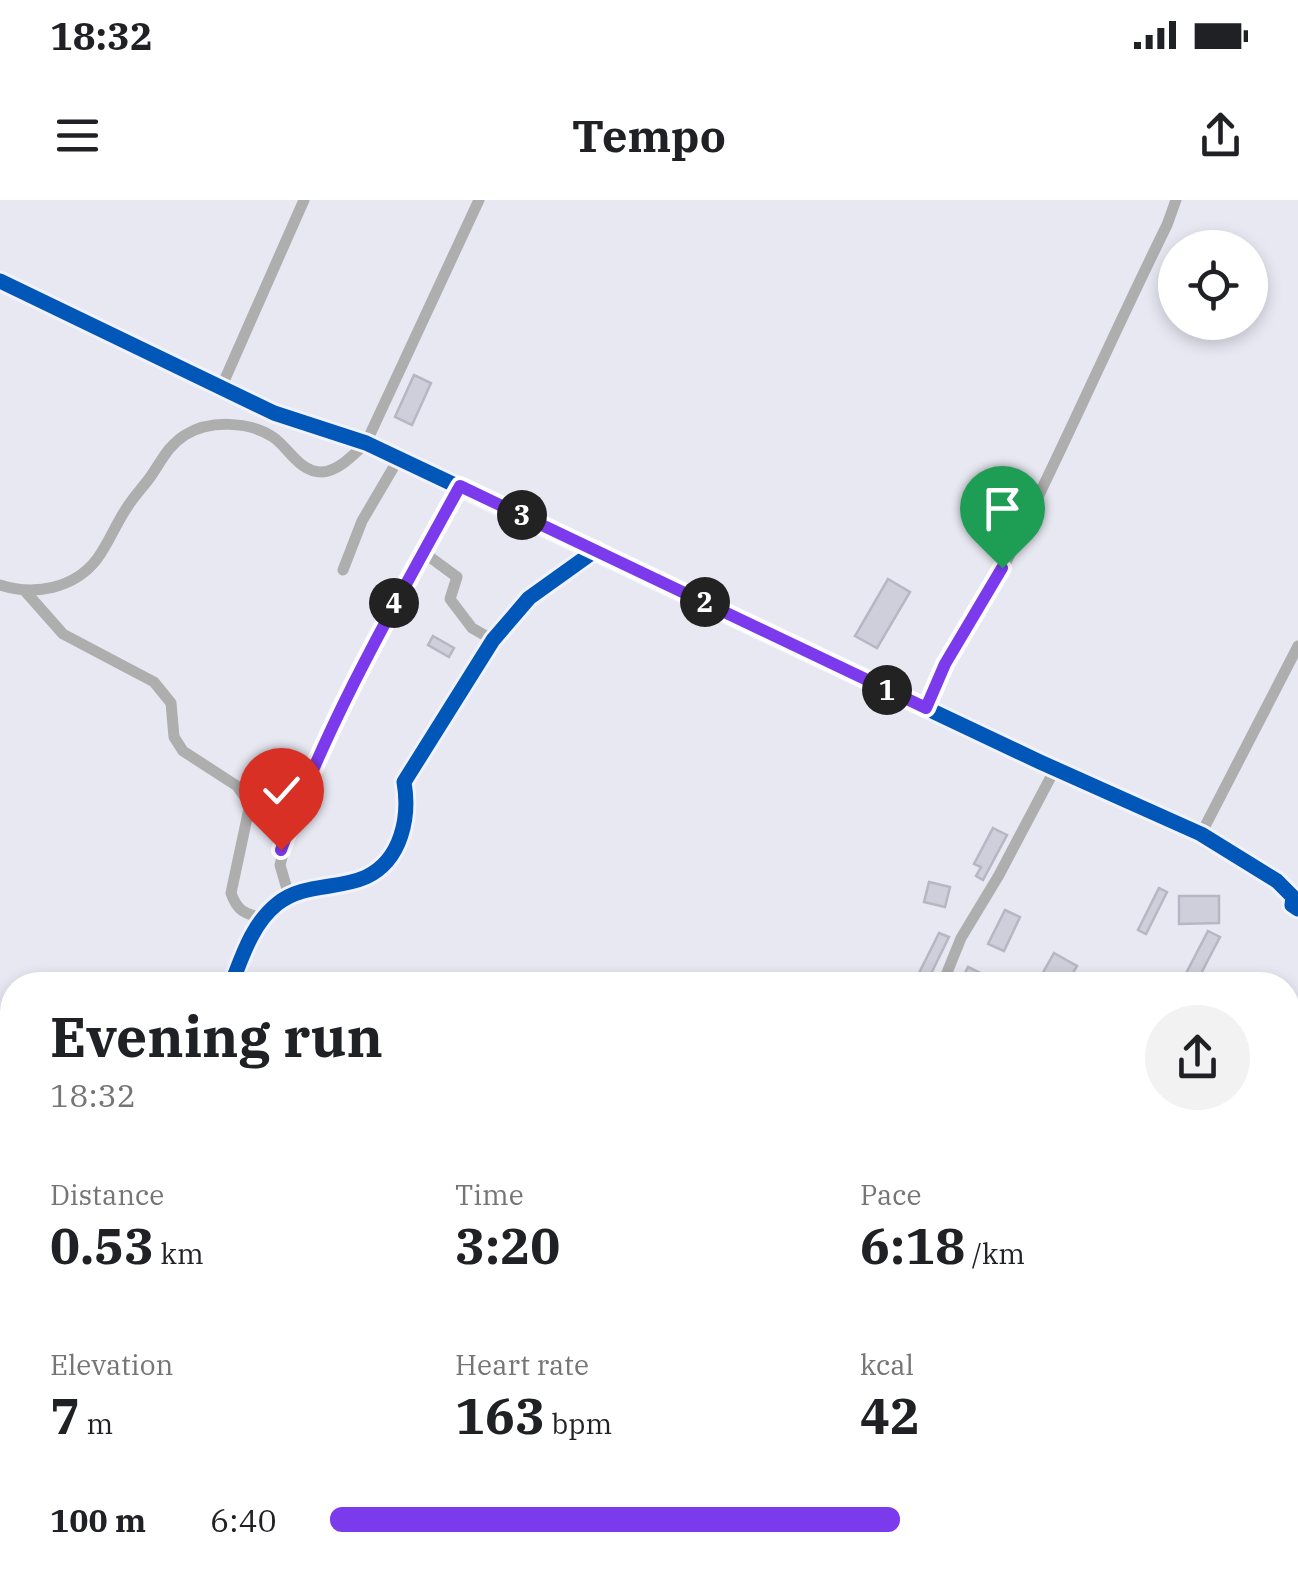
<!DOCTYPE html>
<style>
body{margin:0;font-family:"IBM Plex Serif",serif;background:#f2f2f2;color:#202124;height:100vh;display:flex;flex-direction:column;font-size:38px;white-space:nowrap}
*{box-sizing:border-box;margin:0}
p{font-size:32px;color:#757577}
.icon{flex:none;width:55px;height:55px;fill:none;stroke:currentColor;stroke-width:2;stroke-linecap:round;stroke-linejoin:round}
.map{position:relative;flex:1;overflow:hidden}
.drawer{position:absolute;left:0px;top:772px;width:1300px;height:608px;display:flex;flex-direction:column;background:#fff;border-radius:40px 40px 0 0;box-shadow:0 5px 15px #0003}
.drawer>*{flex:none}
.fabs{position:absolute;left:1158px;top:30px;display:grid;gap:20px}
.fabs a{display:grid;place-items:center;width:110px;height:110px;border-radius:50%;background:#fff;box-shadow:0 5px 15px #0003;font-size:50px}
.pin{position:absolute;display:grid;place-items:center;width:85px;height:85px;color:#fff;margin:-102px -42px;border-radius:50% 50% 50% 0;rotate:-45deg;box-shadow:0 0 10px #0007}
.pin .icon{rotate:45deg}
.km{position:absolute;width:50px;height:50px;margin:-25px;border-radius:50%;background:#222;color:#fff;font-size:28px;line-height:50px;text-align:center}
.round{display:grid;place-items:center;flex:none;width:105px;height:105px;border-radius:52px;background:#f2f2f2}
.head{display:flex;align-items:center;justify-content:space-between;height:170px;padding:0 50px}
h1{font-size:55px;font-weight:700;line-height:75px}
.metrics{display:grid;grid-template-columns:repeat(3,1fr);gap:15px;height:170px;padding:10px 50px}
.metrics div{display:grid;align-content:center}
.metrics b{font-size:50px;font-weight:700}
.metrics small{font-size:28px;font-weight:400}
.metrics p{font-size:28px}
ul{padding:0 50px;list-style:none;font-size:32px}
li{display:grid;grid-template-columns:160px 120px 1fr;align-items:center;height:75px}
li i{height:25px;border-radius:12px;background:#7c3aed}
.status{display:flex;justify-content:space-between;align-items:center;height:70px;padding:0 50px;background:#fff;direction:ltr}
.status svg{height:28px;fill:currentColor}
header{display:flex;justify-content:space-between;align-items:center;height:130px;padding:0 50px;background:#fff;font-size:45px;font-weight:700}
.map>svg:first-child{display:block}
.building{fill:#cfcfdb;stroke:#b7b7c4;stroke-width:2.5}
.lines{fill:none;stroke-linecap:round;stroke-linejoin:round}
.minor{stroke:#aeaeae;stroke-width:11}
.cycleway-casing{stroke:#f2f2fc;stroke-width:21}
.cycleway{stroke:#0057b8;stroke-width:15}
.route-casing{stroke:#fff;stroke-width:20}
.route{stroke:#7c3aed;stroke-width:12}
</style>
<div class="status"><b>18:32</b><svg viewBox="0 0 49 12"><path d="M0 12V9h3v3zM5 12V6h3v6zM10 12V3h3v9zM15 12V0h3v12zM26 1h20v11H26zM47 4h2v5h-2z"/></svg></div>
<header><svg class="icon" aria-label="menu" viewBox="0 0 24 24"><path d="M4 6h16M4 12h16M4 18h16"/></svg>Tempo<svg class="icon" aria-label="share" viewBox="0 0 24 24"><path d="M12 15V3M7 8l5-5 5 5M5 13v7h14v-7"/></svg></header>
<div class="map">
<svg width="1298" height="1378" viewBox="0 0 1298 1378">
<rect width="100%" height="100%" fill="#e8e8f3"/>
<!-- building -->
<g class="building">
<path d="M 414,175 L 431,183 L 412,225 L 395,217 Z"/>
<path d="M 888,379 L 910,392 L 877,448 L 855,436 Z"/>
<path d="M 433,436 L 454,448 L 449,457 L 428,445 Z"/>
<path d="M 993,628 L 1007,635 L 983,680 L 976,676 L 981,667 L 974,664 Z"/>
<path d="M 929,682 L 950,687 L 945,707 L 924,702 Z"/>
<path d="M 1159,688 L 1167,692 L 1146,734 L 1138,730 Z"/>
<path d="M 1179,696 L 1219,696 L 1219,723 L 1179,724 Z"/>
<path d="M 1005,710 L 1020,717 L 1004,751 L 988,744 Z"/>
<path d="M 1208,731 L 1220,737 L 1195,785 L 1180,785 Z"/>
<path d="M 939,733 L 949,737 L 926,784 L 916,779 Z"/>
<path d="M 1054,753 L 1077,766 L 1066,785 L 1036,785 Z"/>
<path d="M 968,767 L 993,779 L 990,785 L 959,785 Z"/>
<path d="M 237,1368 L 365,1368 L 359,1378 L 249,1378 L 235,1371 Z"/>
<path d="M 635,1368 L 693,1368 L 688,1378 L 659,1378 Z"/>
<path d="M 695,1368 L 721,1368 L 716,1378 L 690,1378 Z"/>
</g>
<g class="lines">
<!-- minor -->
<g class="minor">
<path d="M 0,81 L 274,213 L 366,243 L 1040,562 L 1201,634 L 1277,681 L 1293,697 L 1292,705 L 1298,709"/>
<path d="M 221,188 L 304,0"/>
<path d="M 423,352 L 457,377 L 450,399 L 472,428 L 493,440"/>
<path d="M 343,370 L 362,321 L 399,258"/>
<path d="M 0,385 C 34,396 74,389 97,359 C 109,343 116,323 128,306 C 135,295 144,286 151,276 C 162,260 168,246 185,235 C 209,220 249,221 273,237 C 289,248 299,272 322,272 C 339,271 354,254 366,243 L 479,0"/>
<path d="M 25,391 L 63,434 L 154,482 L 171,503 L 174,537 L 183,551 L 237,586 L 250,604 L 231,693 C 237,711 245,714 263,718"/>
<path d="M 926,508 C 948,458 979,414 1004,366 C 1061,254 1111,138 1167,25 L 1176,0"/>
<path d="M 1201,634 L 1298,446"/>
<path d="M 289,696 L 280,665 L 291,623 L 378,434 L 460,286"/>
<path d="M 231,785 C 242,757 252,724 277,704 C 303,683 337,690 366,677 C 402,660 410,616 404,582 L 493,440 L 529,398 L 596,350"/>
<path d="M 942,785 L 961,738 L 999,675 L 1055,569"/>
<path d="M 1288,1040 L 1298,1037"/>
<path d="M 1288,1155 L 1298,1128"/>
<path d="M 1288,1247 L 1298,1248"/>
<path d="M 0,1345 L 12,1322"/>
<path d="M 899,1368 L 920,1378"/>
<path d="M 213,1378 L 217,1368"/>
<path d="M 754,1378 L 756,1368"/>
<path d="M 1027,1378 L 1031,1368"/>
<path d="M 1188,1378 L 1193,1368"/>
</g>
<defs>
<g id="cycleway">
<path d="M 0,81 L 274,213 L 366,243 L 1040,562 L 1201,634 L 1277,681 L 1293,697 L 1292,705 L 1298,709"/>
<path d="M 231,785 C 242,757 252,724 277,704 C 303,683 337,690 366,677 C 402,660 410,616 404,582 L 493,440 L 529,398 L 596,350"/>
</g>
</defs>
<!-- cycleway casing -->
<use href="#cycleway" class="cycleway-casing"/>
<!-- cycleway -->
<use href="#cycleway" class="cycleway"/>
</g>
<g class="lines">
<defs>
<path id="route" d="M 281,650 C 327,522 395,404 460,286 L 926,508 L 945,464 L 1002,368"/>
</defs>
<!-- route casing -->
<use href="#route" class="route-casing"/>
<!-- route -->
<use href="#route" class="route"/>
</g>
</svg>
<div class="fabs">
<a><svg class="icon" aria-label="locate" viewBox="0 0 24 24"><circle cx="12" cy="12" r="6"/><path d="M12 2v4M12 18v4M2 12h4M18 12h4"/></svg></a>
</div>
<div class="pin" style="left:1002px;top:368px;background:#1e9e55"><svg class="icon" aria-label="arrive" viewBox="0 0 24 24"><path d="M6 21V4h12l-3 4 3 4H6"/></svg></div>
<div class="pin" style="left:281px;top:650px;background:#d93025"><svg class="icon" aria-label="check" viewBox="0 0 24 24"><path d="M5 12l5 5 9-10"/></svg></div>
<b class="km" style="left:887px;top:490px">1</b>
<b class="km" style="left:705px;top:402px">2</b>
<b class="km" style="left:522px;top:315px">3</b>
<b class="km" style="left:394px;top:403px">4</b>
<section class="drawer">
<div class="head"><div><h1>Evening run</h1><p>18:32</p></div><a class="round"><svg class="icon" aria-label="share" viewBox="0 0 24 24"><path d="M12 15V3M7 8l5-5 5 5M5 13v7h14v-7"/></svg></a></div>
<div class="metrics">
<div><p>Distance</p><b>0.53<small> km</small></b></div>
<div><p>Time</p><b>3:20</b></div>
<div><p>Pace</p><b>6:18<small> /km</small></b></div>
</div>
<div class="metrics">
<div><p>Elevation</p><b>7<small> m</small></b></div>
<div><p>Heart rate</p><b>163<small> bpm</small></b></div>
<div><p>kcal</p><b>42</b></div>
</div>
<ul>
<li><b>100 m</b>6:40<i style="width:62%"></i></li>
</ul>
</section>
</div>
